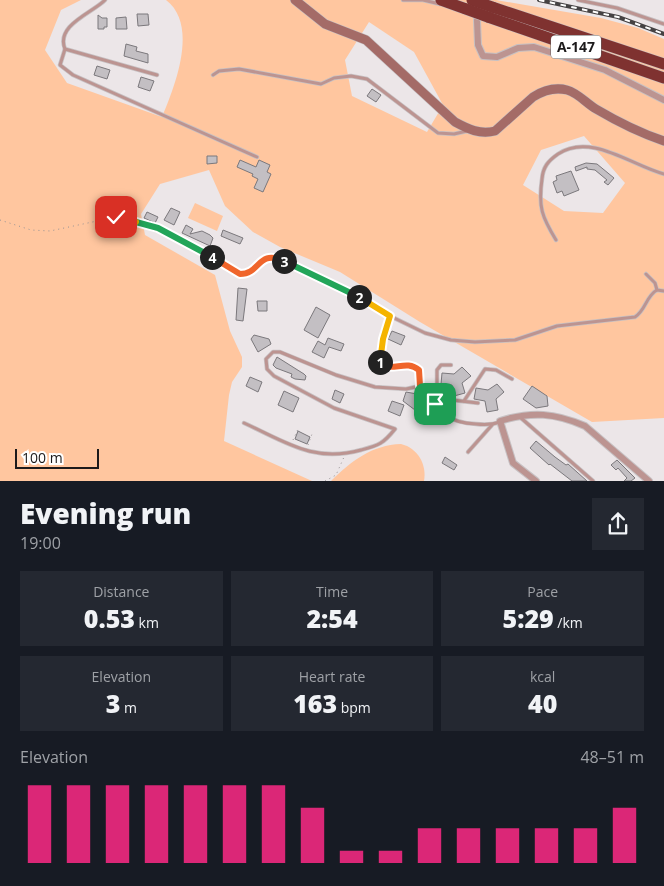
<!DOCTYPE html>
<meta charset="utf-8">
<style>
body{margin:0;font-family:"Open Sans",sans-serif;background:#242831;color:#f1f3f6;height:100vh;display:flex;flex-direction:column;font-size:19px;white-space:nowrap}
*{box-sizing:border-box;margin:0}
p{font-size:16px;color:#9ea1a6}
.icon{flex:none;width:28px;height:28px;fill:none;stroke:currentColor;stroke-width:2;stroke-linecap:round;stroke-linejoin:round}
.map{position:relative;height:481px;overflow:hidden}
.side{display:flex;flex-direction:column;background:#171b24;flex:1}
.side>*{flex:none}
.scale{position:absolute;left:15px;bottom:12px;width:84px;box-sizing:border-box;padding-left:5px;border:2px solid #1c1a1b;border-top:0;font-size:14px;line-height:18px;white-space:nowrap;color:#1c1a1b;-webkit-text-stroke:4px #fff;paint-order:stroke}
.pin{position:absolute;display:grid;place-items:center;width:42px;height:42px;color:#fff;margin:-21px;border-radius:10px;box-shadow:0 2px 8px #0006}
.km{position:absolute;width:25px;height:25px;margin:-12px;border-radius:50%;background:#222;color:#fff;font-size:14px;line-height:25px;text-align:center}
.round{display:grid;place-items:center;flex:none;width:52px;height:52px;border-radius:0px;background:#242831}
.overview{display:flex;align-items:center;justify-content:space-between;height:85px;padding:0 20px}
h1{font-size:28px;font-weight:800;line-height:38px}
.stats{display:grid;grid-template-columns:repeat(3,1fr);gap:8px;height:85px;padding:5px 20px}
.stats div{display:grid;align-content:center;border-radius:0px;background:#242831;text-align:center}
.stats b{font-size:25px;font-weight:800}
.stats small{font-size:14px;font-weight:400}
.stats p{font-size:14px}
.chart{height:140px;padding:10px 20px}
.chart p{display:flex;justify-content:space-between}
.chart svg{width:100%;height:90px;margin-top:5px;stroke:#db2777;stroke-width:6}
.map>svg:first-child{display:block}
.green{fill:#ffc69f;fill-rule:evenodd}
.building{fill:#c3bfc3;stroke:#7b787c}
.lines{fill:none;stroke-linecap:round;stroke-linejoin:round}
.lane-casing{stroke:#c7c1c3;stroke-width:4.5}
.street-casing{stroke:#c7c1c3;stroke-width:8}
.secondary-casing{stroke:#c7c1c3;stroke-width:10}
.highway-casing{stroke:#c7c1c3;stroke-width:12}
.path{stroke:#979395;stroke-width:1;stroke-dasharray:1 4;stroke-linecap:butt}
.lane{stroke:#bc9491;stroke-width:3}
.street{stroke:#bc9491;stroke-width:6}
.secondary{stroke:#a46b67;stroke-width:9}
.highway{stroke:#7f3230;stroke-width:11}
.rail-casing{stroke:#454243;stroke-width:4}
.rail{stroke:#fff;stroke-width:2;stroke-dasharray:5.5;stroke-linecap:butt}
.highway-bridge-casing{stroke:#c7c1c3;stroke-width:12;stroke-linecap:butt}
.highway-bridge{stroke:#7f3230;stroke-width:11}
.split-1-casing{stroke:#fff;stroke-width:10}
.split-2-casing{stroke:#fff;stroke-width:10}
.split-3-casing{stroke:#fff;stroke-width:10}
.split-4-casing{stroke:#fff;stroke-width:10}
.split-5-casing{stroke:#fff;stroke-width:10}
.split-6-casing{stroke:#fff;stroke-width:10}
.split-1{stroke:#f0652b;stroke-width:6}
.split-2{stroke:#f5b400;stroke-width:6}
.split-3{stroke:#22a559;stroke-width:6}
.split-4{stroke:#f0652b;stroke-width:6}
.split-5{stroke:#22a559;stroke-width:6}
.split-6{stroke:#f5b400;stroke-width:6}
.labels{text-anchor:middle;stroke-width:5;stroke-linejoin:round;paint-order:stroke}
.shield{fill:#fff;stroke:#605f5f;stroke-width:1}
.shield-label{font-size:14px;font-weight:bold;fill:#1c1a1b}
</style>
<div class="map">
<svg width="664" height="481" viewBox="0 0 664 481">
<rect width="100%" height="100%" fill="#ece6e8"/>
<!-- green -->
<g class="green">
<path d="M 0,0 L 81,0 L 61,10 L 45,50 L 67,83 L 162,117 C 175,86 199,25 166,0 L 496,0 L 601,18 L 638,28 L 664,39 L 664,418 L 592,422 L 420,322 L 340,272 L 280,247 L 253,232 L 225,206 L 209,170 L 160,184 L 141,214 L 145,235 L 215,275 L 230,331 L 242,357 L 242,367 L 232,382 L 229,395 L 224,441 L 312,481 L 0,481 ZM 369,22 L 414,52 L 443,105 L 427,132 L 352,96 L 345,60 ZM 584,136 L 625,183 L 603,213 L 564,211 L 523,185 L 541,150 Z"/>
<path d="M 195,203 L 223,216 L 217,231 L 188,218 Z"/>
<path d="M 401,444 C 418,448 427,465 424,481 L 331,481 C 351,461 372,445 401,444 Z"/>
</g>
<!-- building -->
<g class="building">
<path d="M 137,14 L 148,14 L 149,25 L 138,26 Z"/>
<path d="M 98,15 L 102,18 L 107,18 L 107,27 L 104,27 L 104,29 L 98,29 Z"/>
<path d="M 126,17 L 127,29 L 116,29 L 116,18 Z"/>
<path d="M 126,44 L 137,47 L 136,51 L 148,54 L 148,63 L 124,56 Z"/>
<path d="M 97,66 L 110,70 L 107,79 L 94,75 Z"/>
<path d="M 141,77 L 154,81 L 150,91 L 138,87 Z"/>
<path d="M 372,89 L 381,95 L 376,102 L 367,96 Z"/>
<path d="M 207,156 L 217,156 L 217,163 L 207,164 Z"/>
<path d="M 240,160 L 256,167 L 259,160 L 270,165 L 267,172 L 271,174 L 263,192 L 254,188 L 258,179 L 252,176 L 253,174 L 237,167 Z"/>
<path d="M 586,163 L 597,164 L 614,178 L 608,185 L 604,182 L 607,180 L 595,170 L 587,169 L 587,167 L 576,171 L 575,167 Z"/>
<path d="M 571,171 L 579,190 L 564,196 L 562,191 L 557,193 L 553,182 L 557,180 L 556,176 Z"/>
<path d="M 171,208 L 180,212 L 174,225 L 164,220 Z"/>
<path d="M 147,212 L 158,217 L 155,223 L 144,218 Z"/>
<path d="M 186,225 L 193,229 L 190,234 L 202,231 L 210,235 L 213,238 L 210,246 L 182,233 Z"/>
<path d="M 223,230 L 243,238 L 240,244 L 221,236 Z"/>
<path d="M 238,288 L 247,289 L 243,321 L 236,320 Z"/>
<path d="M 257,301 L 267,301 L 267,311 L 258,311 Z"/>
<path d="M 316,307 L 330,315 L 318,338 L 304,330 Z"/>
<path d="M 392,331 L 405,336 L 401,345 L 388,339 Z"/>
<path d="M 254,335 L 269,339 L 271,344 L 258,352 L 251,339 Z"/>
<path d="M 328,338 L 344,344 L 341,351 L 329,347 L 324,358 L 312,352 L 318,341 L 325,345 Z"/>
<path d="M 277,357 L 304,374 L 306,376 L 305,380 L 295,379 L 291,377 L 292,374 L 276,368 L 273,365 Z"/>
<path d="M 462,367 L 471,376 L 462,383 L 465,393 L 454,396 L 452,385 L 441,384 L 442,373 L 454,374 Z"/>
<path d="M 250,377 L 262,382 L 258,392 L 246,386 Z"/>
<path d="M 497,384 L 504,392 L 496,399 L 498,410 L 487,412 L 485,401 L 474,399 L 476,388 L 488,390 Z"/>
<path d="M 532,386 L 547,396 L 548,406 L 536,408 L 523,399 Z"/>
<path d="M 335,390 L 344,394 L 340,403 L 332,399 Z"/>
<path d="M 284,391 L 299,398 L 293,412 L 278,405 Z"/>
<path d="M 406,392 L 417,394 L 420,392 L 425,399 L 415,410 L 403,401 Z"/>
<path d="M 392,401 L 404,405 L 400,416 L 388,411 Z"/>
<path d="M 432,410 L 443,418 L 441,423 L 429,417 Z"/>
<path d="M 298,431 L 310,437 L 307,444 L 295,439 Z"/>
<path d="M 536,441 L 555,457 L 566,465 L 568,464 L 587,481 L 572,481 L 550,464 L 549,465 L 530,448 Z"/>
<path d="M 445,457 L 457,465 L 454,470 L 442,463 Z"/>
<path d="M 617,460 L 635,478 L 631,481 L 624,481 L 627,478 L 618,468 L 616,470 L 611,465 Z"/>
</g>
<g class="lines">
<defs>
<g id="lane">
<path d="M 105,0 C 94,12 55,25 65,49 L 157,75"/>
<path d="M 403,0 L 423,0 L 440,4"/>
<path d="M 578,0 L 617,8 L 664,24"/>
<path d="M 65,49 L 60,65 L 73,75 L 257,157"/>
<path d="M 213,75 L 219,71 L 239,69 L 321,84 L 334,78 L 351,76 L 367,79 L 438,133 L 454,134 L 467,131"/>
<path d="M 158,228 L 240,274 C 255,274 258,258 274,256 L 344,288 L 390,316 L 425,333 L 451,340 L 475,342 L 515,340 L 557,326 L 635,317 C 646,310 646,296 657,290"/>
<path d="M 556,240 C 542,217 538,207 542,179 C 543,167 548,161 558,154 C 591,132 632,166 664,174"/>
<path d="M 646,274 L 655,283 L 657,290 L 664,291"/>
<path d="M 390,316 C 386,330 375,351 383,366 C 396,370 407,360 419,370 L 420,386"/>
<path d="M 464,401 L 485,369 L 496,370 L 512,379"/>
<path d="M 437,402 L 444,399 L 478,403"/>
<path d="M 437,403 L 437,370 L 441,365 L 451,365"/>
<path d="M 521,418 L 593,481"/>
<path d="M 244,423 C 286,442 313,463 361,450 C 379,445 383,444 395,429 L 334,408 L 274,376 L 267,369 L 266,359 L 273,352 L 280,352 L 336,375 L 375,387 L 406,389 L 420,386 C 437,409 445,423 476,424 C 485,425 492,425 500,422"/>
<path d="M 468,452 L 492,425"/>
</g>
<g id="street">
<path d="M 477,20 L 478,45 L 483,56 L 497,57 L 518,48 L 534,47 L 605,70 L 664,100"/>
<path d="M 536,481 L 513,463 L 500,421 C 532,411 555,413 585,426 L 649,481"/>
</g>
<path id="secondary" d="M 295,0 L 325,24 L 366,40 L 455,122 C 468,129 480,135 495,131 L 533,97 C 544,90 555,87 567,90 C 578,93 586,103 596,109 C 618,122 640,133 664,141"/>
<g id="highway">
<path d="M 441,0 L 466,9"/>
<path d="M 492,7 L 664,64"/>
<path d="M 488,17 L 664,78"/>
</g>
</defs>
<!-- lane casing -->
<use href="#lane" class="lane-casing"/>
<!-- street casing -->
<use href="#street" class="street-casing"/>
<!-- secondary casing -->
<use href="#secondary" class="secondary-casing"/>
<!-- highway casing -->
<use href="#highway" class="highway-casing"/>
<!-- path -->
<g class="path">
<path d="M 0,220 L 31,230 L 50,231 L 116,217 L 155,227"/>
<path d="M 293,440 L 298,429"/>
<path d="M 308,445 L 312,434"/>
<path d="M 325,481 L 336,475 L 344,457"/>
</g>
<!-- lane -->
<use href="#lane" class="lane"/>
<!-- street -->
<use href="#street" class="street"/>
<!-- secondary -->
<use href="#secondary" class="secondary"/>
<!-- highway -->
<use href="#highway" class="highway"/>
<defs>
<path id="rail" d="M 539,0 L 618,17 L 664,34"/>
</defs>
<!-- rail casing -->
<use href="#rail" class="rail-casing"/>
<!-- rail -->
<use href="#rail" class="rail"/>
<defs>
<g id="highway-bridge">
<path d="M 472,0 L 492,7"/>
<path d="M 466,9 L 488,17"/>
</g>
</defs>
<!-- highway-bridge casing -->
<use href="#highway-bridge" class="highway-bridge-casing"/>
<!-- highway-bridge -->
<use href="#highway-bridge" class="highway-bridge"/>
</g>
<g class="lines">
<defs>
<path id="split-1" d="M 380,362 L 383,366 C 396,370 407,360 419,370 L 420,386 L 435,404"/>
<path id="split-2" d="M 359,297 L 390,316 L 383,339 L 380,362"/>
<path id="split-3" d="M 284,261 L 359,297"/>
<path id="split-4" d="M 212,257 L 240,274 C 261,274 257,249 284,261"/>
<path id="split-5" d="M 136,222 L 158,228 L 212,257"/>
<path id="split-6" d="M 116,217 L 136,222"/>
</defs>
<!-- split-1 casing -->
<use href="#split-1" class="split-1-casing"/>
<!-- split-2 casing -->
<use href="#split-2" class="split-2-casing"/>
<!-- split-3 casing -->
<use href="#split-3" class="split-3-casing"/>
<!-- split-4 casing -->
<use href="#split-4" class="split-4-casing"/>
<!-- split-5 casing -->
<use href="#split-5" class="split-5-casing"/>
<!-- split-6 casing -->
<use href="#split-6" class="split-6-casing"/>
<!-- split-1 -->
<use href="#split-1" class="split-1"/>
<!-- split-2 -->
<use href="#split-2" class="split-2"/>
<!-- split-3 -->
<use href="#split-3" class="split-3"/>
<!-- split-4 -->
<use href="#split-4" class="split-4"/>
<!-- split-5 -->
<use href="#split-5" class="split-5"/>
<!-- split-6 -->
<use href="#split-6" class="split-6"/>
</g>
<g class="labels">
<!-- shield labels -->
<rect class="shield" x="551" y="35.5" width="50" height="23" rx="4"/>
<g class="shield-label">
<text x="576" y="52">А-147</text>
</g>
</g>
</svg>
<div class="scale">100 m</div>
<div class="pin" style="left:435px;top:404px;background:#1e9e55"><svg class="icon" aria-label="arrive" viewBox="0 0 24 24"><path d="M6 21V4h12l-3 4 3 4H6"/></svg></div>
<div class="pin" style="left:116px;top:217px;background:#d93025"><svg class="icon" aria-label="check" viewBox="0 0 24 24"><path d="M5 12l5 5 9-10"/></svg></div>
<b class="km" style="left:380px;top:362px">1</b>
<b class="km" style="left:359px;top:297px">2</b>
<b class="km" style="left:284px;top:261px">3</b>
<b class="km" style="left:212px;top:257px">4</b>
</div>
<section class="side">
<div class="overview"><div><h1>Evening run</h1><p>19:00</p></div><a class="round"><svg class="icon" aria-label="share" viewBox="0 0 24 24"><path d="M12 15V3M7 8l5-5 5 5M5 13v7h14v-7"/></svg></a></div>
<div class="stats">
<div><p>Distance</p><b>0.53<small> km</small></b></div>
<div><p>Time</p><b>2:54</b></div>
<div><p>Pace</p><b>5:29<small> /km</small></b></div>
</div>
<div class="stats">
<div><p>Elevation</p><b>3<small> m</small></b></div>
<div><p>Heart rate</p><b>163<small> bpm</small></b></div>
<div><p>kcal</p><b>40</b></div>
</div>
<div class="chart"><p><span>Elevation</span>48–51 m</p>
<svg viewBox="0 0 160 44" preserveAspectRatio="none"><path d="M5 44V6M15 44V6M25 44V6M35 44V6M45 44V6M55 44V6M65 44V6M75 44V17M85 44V38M95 44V38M105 44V27M115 44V27M125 44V27M135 44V27M145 44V27M155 44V17"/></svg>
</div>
</section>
